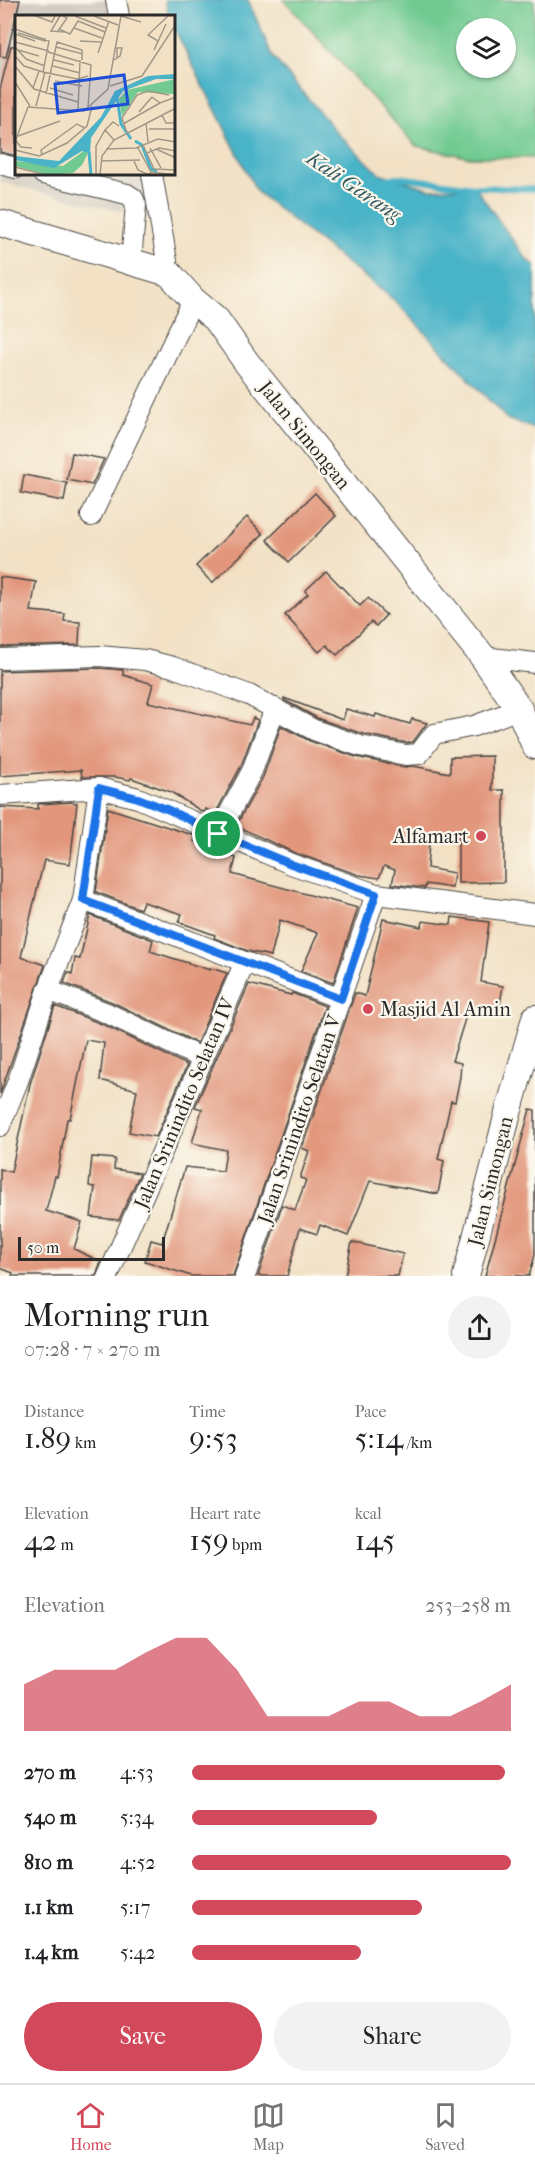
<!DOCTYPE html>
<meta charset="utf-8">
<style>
body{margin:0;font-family:"IM FELL French Canon",serif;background:#f2f2f2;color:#202124;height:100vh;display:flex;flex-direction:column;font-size:22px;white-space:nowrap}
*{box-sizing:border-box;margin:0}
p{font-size:20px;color:#757577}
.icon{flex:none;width:33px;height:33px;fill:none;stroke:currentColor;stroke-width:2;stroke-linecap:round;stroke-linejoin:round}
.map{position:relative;height:1276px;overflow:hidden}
.drawer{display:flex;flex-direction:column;background:#fff;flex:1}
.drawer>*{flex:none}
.fabs{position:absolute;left:456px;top:18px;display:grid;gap:12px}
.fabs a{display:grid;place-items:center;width:60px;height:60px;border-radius:50%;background:#fff;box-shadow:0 2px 4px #0004;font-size:30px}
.scale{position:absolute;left:18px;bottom:15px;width:147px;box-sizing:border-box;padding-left:6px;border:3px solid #2b2b2b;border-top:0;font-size:16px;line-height:21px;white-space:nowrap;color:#2b2b2b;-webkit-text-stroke:4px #fbf7ec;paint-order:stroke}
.pin{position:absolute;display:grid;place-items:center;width:51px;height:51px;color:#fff;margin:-26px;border:3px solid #fff;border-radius:50%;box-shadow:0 2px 6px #0007}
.round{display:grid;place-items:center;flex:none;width:63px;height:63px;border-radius:32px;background:#f2f2f2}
.overview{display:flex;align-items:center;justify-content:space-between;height:102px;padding:0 24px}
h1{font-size:33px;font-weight:600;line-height:45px}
.metrics{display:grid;grid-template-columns:repeat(3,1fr);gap:9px;height:102px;padding:6px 24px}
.metrics div{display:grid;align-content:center}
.metrics b{font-size:30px;font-weight:600}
.metrics small{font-size:16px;font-weight:400}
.metrics p{font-size:16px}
.chart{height:168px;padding:12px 24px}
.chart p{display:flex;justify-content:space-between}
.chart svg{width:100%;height:108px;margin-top:6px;fill:#d1495b;opacity:.7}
.button{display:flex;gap:12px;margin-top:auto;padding:12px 24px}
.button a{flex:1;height:69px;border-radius:36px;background:#d1495b;color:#fff;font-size:24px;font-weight:600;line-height:69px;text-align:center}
.button a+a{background:#f2f2f2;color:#202124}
ul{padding:0 24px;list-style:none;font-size:20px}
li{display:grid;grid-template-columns:96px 72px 1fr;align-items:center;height:45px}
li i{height:15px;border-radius:8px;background:#d1495b}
.tabs{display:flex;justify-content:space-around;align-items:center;height:84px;border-top:2px solid #e0e0e0;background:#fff;font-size:16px;color:#757577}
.tabs a{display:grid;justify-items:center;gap:3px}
.tabs .selected{color:#d1495b}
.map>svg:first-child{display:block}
.industrial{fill:#cbc3b8}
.green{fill:#70ca91;stroke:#4e7a5e;stroke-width:1.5;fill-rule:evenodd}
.water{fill:#4ab3c8;stroke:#3a6f7a;stroke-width:1.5}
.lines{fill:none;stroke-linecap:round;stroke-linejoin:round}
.stream{stroke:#4ab3c8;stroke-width:6}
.building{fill:#e2977d}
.minor-casing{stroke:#494642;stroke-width:22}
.major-casing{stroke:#494642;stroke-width:28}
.minor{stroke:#fff;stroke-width:20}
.major{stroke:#fff;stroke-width:26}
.route-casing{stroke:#fff;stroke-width:12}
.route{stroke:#1a73e8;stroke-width:8}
.poi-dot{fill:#d1495b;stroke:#fbf7ec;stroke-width:2}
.labels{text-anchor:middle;stroke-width:4.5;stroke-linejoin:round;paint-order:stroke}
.street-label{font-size:20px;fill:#2b2b2b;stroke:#fbf7ec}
.poi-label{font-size:20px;fill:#2b2b2b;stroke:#fbf7ec;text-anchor:end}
.water-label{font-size:21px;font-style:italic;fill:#365b62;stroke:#fbf7ec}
.inset-river{fill:none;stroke:#4ab3c8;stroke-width:3}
.inset-road{fill:none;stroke:#a29887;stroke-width:1.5}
.view{fill:#1d4ed8;fill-opacity:0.15;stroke:#1d4ed8;stroke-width:3}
.inset-edge{fill:none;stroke:#2b2b2b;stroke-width:3}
</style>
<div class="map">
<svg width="535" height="1276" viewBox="0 0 535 1276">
<rect width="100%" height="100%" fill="#fbf7ec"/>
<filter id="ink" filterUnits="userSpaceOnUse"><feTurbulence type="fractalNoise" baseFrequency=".0167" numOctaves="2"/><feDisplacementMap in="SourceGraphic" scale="12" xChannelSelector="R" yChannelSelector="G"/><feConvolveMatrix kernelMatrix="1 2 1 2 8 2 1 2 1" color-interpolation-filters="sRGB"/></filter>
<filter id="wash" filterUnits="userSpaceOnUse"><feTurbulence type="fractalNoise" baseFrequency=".008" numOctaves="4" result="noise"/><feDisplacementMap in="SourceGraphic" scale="24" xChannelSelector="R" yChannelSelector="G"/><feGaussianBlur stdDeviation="1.35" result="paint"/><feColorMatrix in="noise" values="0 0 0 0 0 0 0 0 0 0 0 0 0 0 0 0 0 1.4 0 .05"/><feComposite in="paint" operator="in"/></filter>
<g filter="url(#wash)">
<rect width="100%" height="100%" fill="#f2e1c5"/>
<!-- industrial -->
<path class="industrial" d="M 0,0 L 110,0 L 111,16 L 16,16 L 16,174 L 147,174 L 160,221 L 0,182 Z"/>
<!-- green -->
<path class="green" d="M 284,0 L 534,0 L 535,158 L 467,157 L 416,146 ZM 466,28 L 506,28 L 506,68 L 466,68 Z"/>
<!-- water -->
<path class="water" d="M 165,0 L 248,0 L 273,57 L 338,134 L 379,173 L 430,189 L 475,187 L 525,257 L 535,266 L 535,429 L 507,419 L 394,300 L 257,192 L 174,28 L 174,16 L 169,16 Z"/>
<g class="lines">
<!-- stream -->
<path class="stream" d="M 387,179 L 398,177 L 475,187 L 535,189"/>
</g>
<g id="blocks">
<!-- building -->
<g class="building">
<path d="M 0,0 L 20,0 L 6,57 L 0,56 Z"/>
<path d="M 11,46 L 16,46 L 16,156 L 0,152 L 0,89 Z"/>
<path d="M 72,453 L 104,459 L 92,485 L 67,480 Z"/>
<path d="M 24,475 L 67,483 L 64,501 L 21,493 Z"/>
<path d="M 315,493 L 336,516 L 289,562 L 267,540 Z"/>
<path d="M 247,517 L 263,534 L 212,583 L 196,566 Z"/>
<path d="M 326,571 L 360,606 L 368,598 L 386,615 L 376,626 L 371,622 L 337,655 L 327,645 L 319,652 L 285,615 L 308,594 L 305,591 Z"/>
<path d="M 0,577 L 36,582 L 31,611 L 65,614 L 64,621 L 80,622 L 79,645 L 0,647 Z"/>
<path d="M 99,668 L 123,670 L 123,675 L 153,684 L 148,702 L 250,725 L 253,718 L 258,720 L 241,766 L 215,814 L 206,809 L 204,813 L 171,792 L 131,778 L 130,780 L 115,777 L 82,777 L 81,770 L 0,776 L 0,671 Z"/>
<path d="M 284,698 L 343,720 L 346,709 L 375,717 L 376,714 L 410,724 L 412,719 L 427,723 L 413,742 L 407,743 L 363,734 L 319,719 L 284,700 Z"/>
<path d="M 281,726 L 310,741 L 356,757 L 404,767 L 413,766 L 450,773 L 450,757 L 492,756 L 492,790 L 504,790 L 504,882 L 458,883 L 458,837 L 430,832 L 427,868 L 454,873 L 452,888 L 426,884 L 425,888 L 392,884 L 395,870 L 384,866 L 379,878 L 359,875 L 295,853 L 236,826 L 263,777 Z"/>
<path d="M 70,802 L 77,803 L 70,864 L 44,860 L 21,957 L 45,965 L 0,1094 L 0,807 L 38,809 L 38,804 Z"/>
<path d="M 108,808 L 196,836 L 194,841 L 236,858 L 232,874 L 358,908 L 333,983 L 301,971 L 318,933 L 280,920 L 271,956 L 248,951 L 214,938 L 215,935 L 179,922 L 182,914 L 143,902 L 140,909 L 96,892 Z"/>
<path d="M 90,915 L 153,940 L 150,951 L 210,970 L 210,968 L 227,973 L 197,1043 L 112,1002 L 64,983 L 68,972 L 72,974 L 75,958 L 80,959 Z"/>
<path d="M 452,917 L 489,922 L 481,982 L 503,986 L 499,1010 L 469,1006 L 452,1061 L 461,1063 L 460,1077 L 455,1102 L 451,1101 L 438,1159 L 444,1161 L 438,1194 L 370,1181 L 348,1236 L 320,1225 L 317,1234 L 300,1228 L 287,1276 L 258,1276 L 282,1205 L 295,1210 L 306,1180 L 300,1178 L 309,1151 L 302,1148 L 355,993 L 365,996 L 383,919 L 422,927 L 423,921 L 451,925 Z"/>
<path d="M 249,984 L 291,995 L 292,993 L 325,1006 L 233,1276 L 191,1276 L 145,1261 L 151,1240 L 162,1243 L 185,1167 L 223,1171 L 226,1150 L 192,1143 L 202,1109 L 195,1107 Z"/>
<path d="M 55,1006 L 102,1024 L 187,1065 L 156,1137 L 129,1132 L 137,1090 L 100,1080 L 104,1043 L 86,1040 L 70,1119 L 67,1119 L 57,1177 L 55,1176 L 46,1211 L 82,1222 L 74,1249 L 101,1262 L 96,1276 L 12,1276 L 13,1273 L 0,1268 L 0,1169 L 11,1172 L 30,1084 Z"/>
<path d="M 530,1109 L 535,1110 L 535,1255 L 529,1276 L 485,1276 Z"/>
<path d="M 92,1157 L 115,1159 L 114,1169 L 140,1173 L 119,1220 L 91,1217 L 95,1187 L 89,1186 Z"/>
<path d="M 352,1242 L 403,1254 L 398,1276 L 345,1276 Z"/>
</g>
</g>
</g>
<g filter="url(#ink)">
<use href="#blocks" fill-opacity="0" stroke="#494642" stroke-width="1.5"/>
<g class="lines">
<defs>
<g id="minor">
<path d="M 116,0 L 119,16"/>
<path d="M 0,164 L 16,168"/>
<path d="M 43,174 L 127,194 L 133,198 L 136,205 L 131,261"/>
<path d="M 152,174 L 169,273"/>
<path d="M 91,516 L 193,300"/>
<path d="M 483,657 L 535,663"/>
<path d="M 0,659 L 99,656 L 145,660 L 173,667 L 249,695 L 314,730 L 360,746 L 406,755 L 419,754 L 434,734 L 474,726 L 519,709"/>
<path d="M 0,795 L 99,788 L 138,798 L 291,864 L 376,894 L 535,914"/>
<path d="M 218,834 L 252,771 L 275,708"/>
<path d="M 83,900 L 341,999"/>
<path d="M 48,990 L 107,1013 L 203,1059"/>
<path d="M 0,1126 L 18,1081 L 48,990 L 83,900 L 99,788"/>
<path d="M 108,1276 L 245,962"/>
<path d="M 245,1276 L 376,894"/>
</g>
<g id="major">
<path d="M 0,223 L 169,273 L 193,300 L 216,319 L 247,363 L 483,657 L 519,709 L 535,746"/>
<path d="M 466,1276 L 508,1113 L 535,1018"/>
</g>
</defs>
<!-- minor casing -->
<use href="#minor" class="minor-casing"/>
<!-- major casing -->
<use href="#major" class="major-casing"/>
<!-- minor -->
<use href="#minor" class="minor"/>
<!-- major -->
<use href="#major" class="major"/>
</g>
</g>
<g class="lines" filter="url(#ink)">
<defs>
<path id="route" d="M 99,788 L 138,798 L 169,810 L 218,834 L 291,864 L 376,894 L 341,999 L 83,900 Z"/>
</defs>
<!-- route casing -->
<use href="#route" class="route-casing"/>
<!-- route -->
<use href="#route" class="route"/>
</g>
<!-- markers -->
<g class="poi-dot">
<circle cx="481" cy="836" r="6"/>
<circle cx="368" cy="1009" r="6"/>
</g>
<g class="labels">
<!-- street labels -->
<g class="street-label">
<text transform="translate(305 435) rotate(51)" y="7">Jalan Simongan</text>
<text transform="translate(184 1103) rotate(-67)" y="7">Jalan Srinindito Selatan IV</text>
<text transform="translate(299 1119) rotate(-71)" y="7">Jalan Srinindito Selatan V</text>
<text transform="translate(490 1181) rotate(-76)" y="7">Jalan Simongan</text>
</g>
<!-- poi labels -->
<g class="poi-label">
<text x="469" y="843">Alfamart</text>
<text x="380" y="1016" text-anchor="start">Masjid Al Amin</text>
</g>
<!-- water labels -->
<g class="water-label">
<text transform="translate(354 186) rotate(34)" y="7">Kali Garang</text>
</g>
</g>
<!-- overview -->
<g transform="translate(15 15)">
<rect width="160" height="160" fill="#f2e1c5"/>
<path d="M 160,64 L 159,79 L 123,77 L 107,101 L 104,84 L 112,75 ZM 70,135 L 73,138 L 67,150 L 58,158 L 33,160 L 0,151 L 0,146 L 48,151 Z" fill="#70ca91"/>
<path d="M 160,59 L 160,64 L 141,64 L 108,76 L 76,123 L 75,138 L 67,136 L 39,153 L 0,145 L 0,141 L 44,146 L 86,102 L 100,76 L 133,61 Z" fill="#4ab3c8"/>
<path class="inset-river" d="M 102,82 L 106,109 L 116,124M 120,126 L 127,130 L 136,154 L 142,156M 74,137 L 76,160"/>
<path class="inset-road" d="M 21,1 L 37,7 L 40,1M 45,1 L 36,16 L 51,17M 60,1 L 91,13M 79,1 L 103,10M 106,1 L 126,7M 59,13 L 87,23M 0,14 L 34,26 L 28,57M 44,14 L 55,19 L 63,6 L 90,17M 43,16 L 52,3 L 48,1M 3,18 L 30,26 L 30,23M 0,19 L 20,26M 65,26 L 86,27M 143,26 L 133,20 L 153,1M 0,27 L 34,36M 0,32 L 11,44 L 30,51M 41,32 L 68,39M 3,35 L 24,41M 139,35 L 151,9M 33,37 L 76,50 L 73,92M 83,38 L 94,6M 0,41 L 9,51 L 28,57 L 62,64 L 73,61M 39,45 L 59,50M 99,45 L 105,41 L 107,33 L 102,33 L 102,43M 0,51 L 19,74 L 63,87M 38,51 L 65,58M 40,66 L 67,71M 0,67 L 15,91M 95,71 L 127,61 L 161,9M 18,73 L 24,56M 35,73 L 58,80M 31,79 L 42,27 L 67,35 L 67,45M 137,82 L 145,88 L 161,82M 21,91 L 30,57M 63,95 L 65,45M 124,97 L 137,82M 147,100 L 151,108 L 161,108M 131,108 L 133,127M 108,109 L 145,88M 134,114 L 161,114M 112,118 L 107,103 L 122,80 L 133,76 L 154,80M 3,121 L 45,106M 99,125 L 90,115 L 98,107 L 104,111M 1,126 L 6,132 L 17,133M 0,127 L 13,92 L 69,96 L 93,74 L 106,1M 128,130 L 139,154 L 161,155M 123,133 L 136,157 L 161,160M 135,133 L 146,153M 91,134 L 121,133 L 143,124 L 161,127M 141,134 L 161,143M 0,135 L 24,141 L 52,128 L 72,111 L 77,91M 132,138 L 144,133 L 161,136M 27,140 L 26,135 L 62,109 L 70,113M 86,146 L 125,145M 119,146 L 123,155 L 134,160 L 136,157M 0,152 L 31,160M 81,160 L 81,131 L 90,115M 85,160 L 87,141 L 99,125 L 161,93"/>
<path class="view" d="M 109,60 L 113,89 L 43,98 L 40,69 Z"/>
<rect width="160" height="160" class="inset-edge"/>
</g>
</svg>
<div class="fabs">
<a><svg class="icon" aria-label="layers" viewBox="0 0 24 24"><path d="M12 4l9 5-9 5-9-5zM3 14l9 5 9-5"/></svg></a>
</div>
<div class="scale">50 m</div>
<div class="pin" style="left:218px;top:834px;background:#1e9e55"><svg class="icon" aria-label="arrive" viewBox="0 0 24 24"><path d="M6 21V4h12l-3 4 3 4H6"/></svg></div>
</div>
<section class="drawer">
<div class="overview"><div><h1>Morning run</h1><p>07:28 · 7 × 270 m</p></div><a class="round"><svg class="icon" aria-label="share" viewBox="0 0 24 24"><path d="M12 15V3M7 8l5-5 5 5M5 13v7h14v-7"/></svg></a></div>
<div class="metrics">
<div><p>Distance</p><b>1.89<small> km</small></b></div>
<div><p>Time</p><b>9:53</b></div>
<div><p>Pace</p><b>5:14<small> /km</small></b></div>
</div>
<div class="metrics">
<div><p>Elevation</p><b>42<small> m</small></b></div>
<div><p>Heart rate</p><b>159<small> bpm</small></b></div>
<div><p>kcal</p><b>145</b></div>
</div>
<div class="chart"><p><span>Elevation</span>253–258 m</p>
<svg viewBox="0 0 160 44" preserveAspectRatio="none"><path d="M0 44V25L10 19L20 19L30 19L40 12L50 6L60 6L70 19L80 38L90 38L100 38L110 32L120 32L130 38L140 38L150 32L160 25V44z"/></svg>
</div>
<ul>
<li><b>270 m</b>4:53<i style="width:98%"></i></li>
<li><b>540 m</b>5:34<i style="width:58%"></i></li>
<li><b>810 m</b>4:52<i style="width:100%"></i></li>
<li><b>1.1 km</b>5:17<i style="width:72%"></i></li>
<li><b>1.4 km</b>5:42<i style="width:53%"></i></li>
</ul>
<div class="button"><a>Save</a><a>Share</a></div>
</section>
<nav class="tabs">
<a class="selected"><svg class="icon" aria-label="home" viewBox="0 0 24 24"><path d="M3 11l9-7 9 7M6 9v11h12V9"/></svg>Home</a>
<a><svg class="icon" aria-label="map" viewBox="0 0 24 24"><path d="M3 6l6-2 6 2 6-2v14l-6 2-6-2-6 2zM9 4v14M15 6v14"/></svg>Map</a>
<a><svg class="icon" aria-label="saved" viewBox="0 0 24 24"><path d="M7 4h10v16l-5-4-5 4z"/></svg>Saved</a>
</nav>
